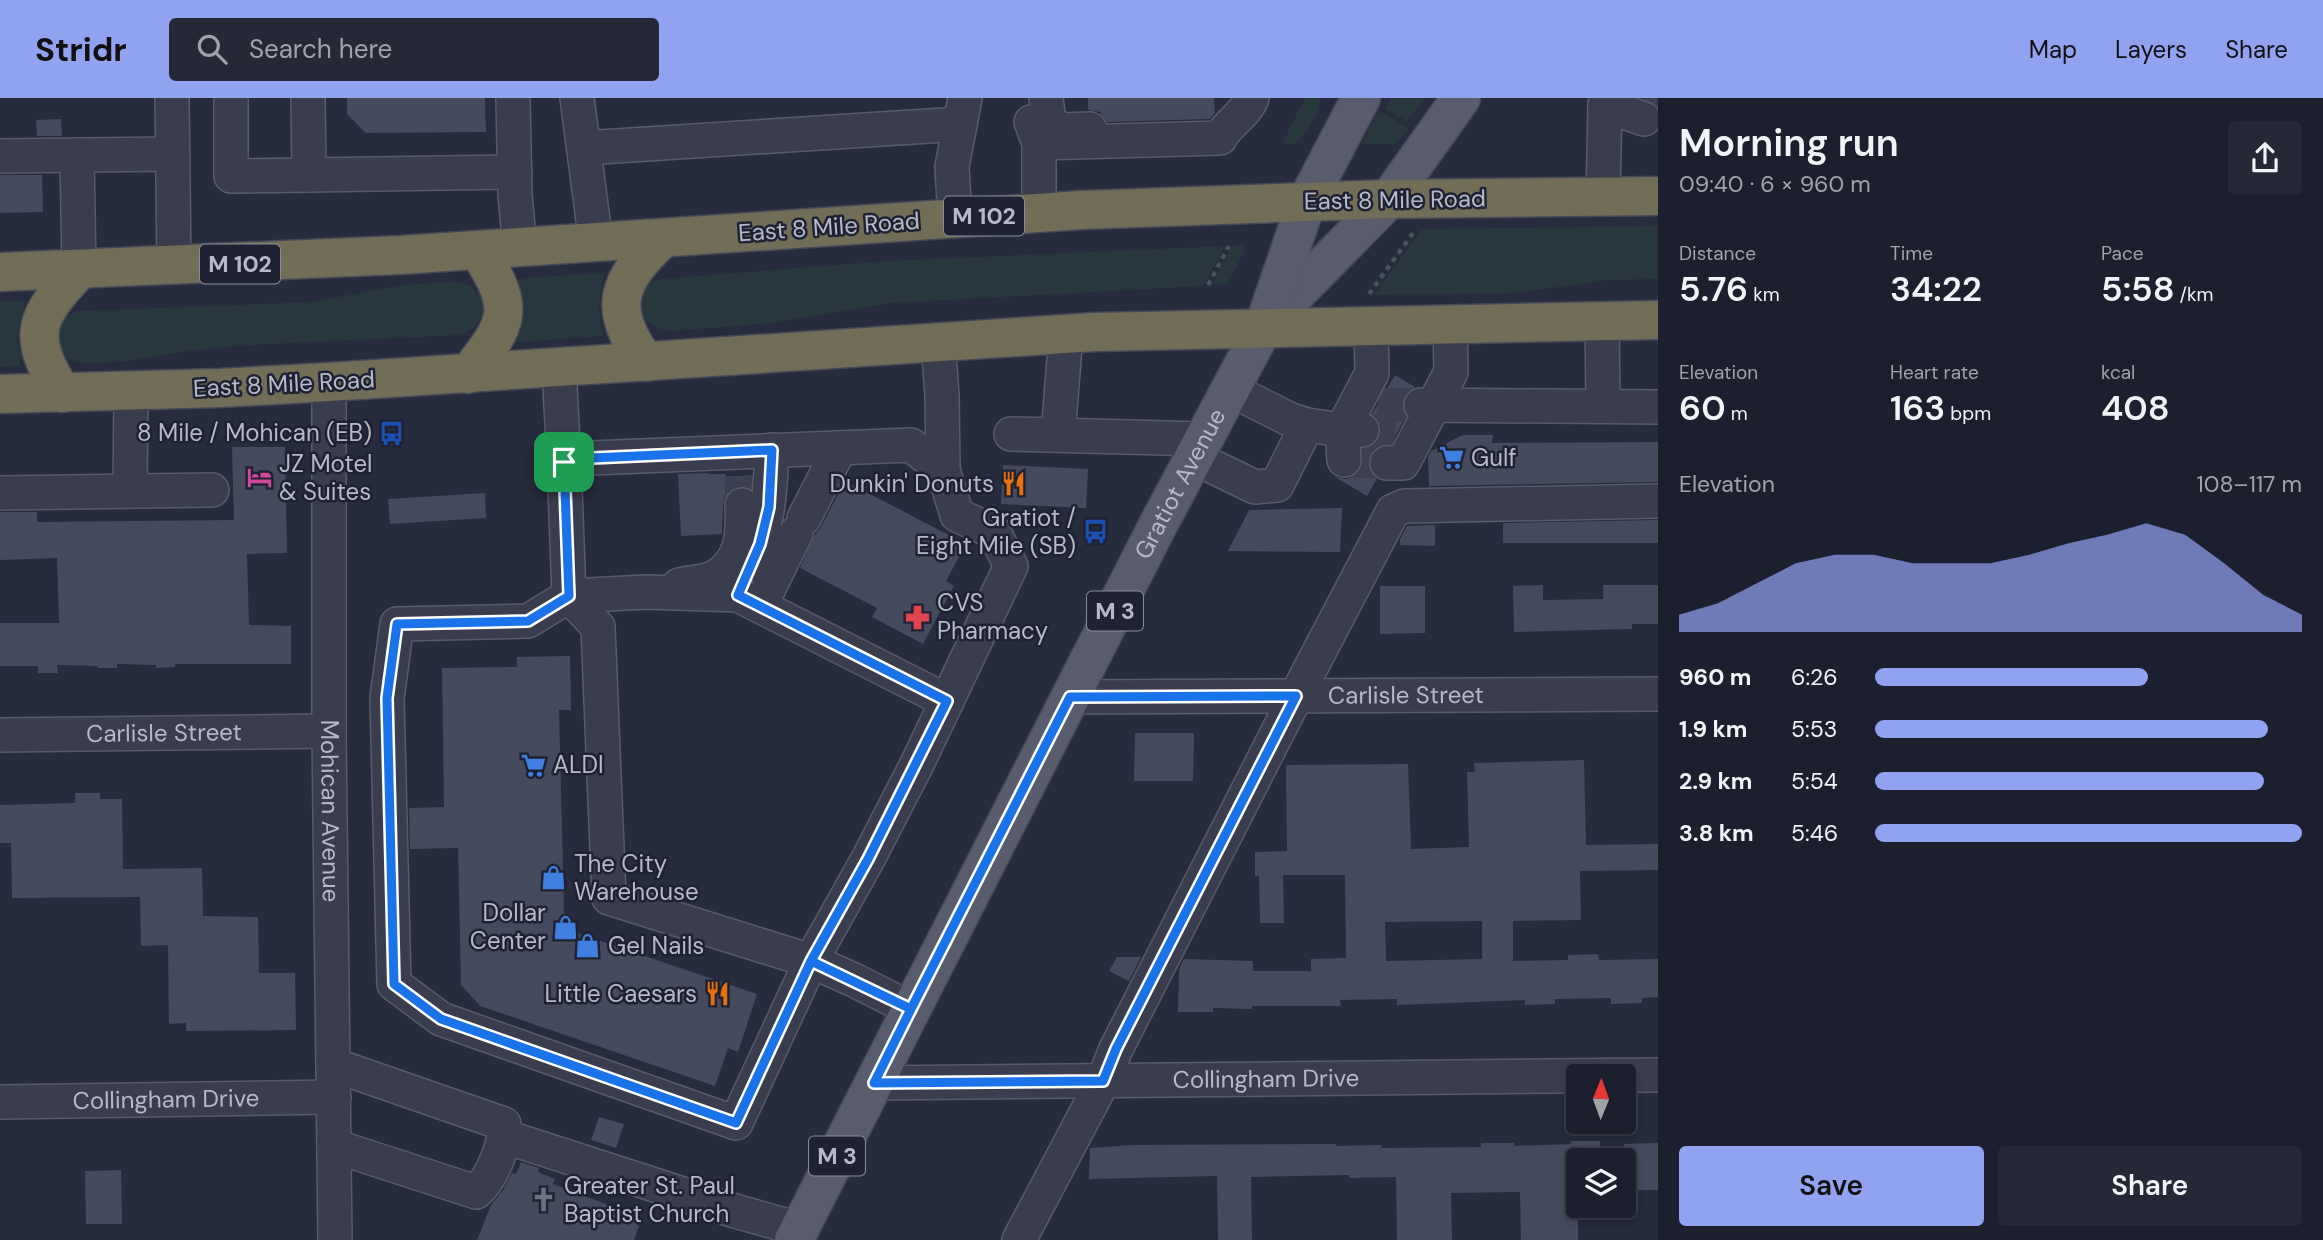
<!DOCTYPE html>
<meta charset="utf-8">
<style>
body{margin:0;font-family:"DM Sans",sans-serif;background:#252836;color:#f1f3f6;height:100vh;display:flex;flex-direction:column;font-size:26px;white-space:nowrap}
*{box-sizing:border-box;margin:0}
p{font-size:23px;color:#a0a3aa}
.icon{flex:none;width:38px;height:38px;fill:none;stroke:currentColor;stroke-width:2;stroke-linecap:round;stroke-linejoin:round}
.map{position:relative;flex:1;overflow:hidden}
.panel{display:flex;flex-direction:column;background:#1c202e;width:665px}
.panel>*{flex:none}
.needle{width:46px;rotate:1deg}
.buttons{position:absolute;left:1566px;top:966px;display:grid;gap:14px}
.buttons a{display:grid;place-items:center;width:70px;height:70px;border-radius:7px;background:#1c202e;box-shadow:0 4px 10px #0003,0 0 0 2px #3a3e4a;font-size:35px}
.pin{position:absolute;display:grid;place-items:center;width:60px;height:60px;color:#fff;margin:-30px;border-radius:14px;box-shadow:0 4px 10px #0006}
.round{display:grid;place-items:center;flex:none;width:74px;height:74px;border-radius:7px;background:#252836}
.headline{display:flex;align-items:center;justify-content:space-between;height:119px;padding:0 21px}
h1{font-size:38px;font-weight:600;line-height:52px}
.figures{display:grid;grid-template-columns:repeat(3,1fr);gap:10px;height:119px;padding:7px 21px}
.figures div{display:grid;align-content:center}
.figures b{font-size:35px;font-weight:600}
.figures small{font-size:19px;font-weight:400}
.figures p{font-size:19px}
.chart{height:196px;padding:14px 21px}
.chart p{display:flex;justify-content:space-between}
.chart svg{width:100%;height:126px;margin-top:7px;fill:#91a2f1;opacity:.7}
.cta{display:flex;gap:14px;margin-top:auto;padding:14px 21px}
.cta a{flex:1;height:80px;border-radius:7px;background:#91a2f1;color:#111;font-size:28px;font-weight:600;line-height:80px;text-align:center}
.cta a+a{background:#252836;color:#f1f3f6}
ul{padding:0 21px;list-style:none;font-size:23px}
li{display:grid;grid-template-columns:112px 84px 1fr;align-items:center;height:52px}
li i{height:18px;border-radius:9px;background:#91a2f1}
header{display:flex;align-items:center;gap:42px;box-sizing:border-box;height:98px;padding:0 35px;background:#91a2f1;color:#111}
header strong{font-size:33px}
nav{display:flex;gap:38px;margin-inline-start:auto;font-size:24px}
.search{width:490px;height:63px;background:#252836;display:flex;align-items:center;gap:18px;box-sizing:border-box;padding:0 24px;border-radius:7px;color:#a0a3aa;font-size:26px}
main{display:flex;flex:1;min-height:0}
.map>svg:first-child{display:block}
.green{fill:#28373e}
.building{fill:#454a5e;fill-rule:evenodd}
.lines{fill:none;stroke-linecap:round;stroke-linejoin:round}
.minor-tunnel{stroke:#3c4052;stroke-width:33;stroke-dasharray:33 17;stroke-linecap:butt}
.minor-casing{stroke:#585b6b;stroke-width:36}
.major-casing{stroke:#434656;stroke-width:41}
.highway-casing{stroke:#454858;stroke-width:41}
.path{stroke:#46545b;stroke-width:4.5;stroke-dasharray:5 5;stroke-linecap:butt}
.minor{stroke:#3a3d4d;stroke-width:33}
.major{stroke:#585c6d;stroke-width:38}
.highway{stroke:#726d57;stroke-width:38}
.route-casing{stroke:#fff;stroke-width:14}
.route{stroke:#1a73e8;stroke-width:9}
.labels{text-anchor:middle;stroke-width:5;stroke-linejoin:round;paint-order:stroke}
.shield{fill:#1f2232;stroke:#898c9b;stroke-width:2}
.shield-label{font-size:23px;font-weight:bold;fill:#b6b9c8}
.street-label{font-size:24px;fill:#b6b9c8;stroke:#1f2232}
.poi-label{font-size:24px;fill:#b6b9c8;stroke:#1f2232;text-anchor:start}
</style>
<header>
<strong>Stridr</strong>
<div class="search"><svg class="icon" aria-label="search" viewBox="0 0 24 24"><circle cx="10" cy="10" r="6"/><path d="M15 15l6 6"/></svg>Search here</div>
<nav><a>Map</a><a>Layers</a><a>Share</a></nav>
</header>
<main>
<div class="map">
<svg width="1658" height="1142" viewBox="0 0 1658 1142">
<rect width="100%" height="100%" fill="#262b3d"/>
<!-- green -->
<g class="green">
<path d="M 1305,0 L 1321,0 C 1319,17 1307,34 1295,46 L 1282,45 Z"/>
<path d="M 1391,0 L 1425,0 L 1407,23 L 1385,11 Z"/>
<path d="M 1378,13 L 1409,30 L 1397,46 L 1362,46 Z"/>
<path d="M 1658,128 L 1658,181 L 1608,182 L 1516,195 L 1374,197 L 1422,131 Z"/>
<path d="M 1242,147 L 1245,152 L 1228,185 L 1212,188 L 1232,148 Z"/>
<path d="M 1225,148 L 1203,188 L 891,205 L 773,225 L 672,233 C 637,231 625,196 659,181 L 887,163 Z"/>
<path d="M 604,175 L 599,208 L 603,238 L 518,244 L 515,242 C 521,230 523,215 522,202 C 521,194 518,187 519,180 Z"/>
<path d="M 452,184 C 493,185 494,228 457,237 C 373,242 289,243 206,251 C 171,254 137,264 101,265 C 92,265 83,266 74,264 C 58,258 53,238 62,224 C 67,217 71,216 79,213 L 313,204 L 400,187 Z"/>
<path d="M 0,203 L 24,203 C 25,216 18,226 18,239 C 18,249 23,258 20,268 L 0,269 Z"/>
</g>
<!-- building -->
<g class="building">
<path d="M 347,0 L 485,0 L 486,34 L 366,35 L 347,16 Z"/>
<path d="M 1088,0 L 1214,0 L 1215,15 L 1210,21 L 1107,24 L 1100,14 L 1088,12 Z"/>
<path d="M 61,21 L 62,38 L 37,38 L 36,22 Z"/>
<path d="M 0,77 L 42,77 L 43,114 L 0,115 Z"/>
<path d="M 1395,277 L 1415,289 L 1404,298 L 1402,308 L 1406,318 L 1391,346 L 1378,348 L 1370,356 L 1368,364 L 1370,374 L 1377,381 L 1367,398 L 1335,379 L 1346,381 L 1355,378 L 1362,370 L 1363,351 L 1372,348 L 1378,342 L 1381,331 L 1378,322 L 1372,316 Z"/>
<path d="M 1463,337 L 1493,337 L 1492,345 L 1658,344 L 1658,384 L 1429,388 L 1428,359 L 1431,353 Z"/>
<path d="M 232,349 L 285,349 L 287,455 L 247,456 L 249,527 L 291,528 L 291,566 L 175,566 L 175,569 L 156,570 L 156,567 L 117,566 L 117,570 L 98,570 L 97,568 L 57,567 L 58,575 L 38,575 L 38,568 L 0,568 L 0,525 L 59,525 L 57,460 L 0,462 L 0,414 L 37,414 L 37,424 L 234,422 Z"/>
<path d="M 1003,367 L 1088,371 L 1086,410 L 1001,406 Z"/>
<path d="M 708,375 L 708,376 L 726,376 L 726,379 L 751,377 L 750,390 L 741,388 L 733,390 L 725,397 L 723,408 L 722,436 L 681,438 L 678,376 Z"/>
<path d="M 845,383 L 966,446 L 946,483 L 954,488 L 923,546 L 872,519 L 877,510 L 800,470 L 815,436 L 821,429 Z"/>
<path d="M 485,395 L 486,420 L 390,426 L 388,401 Z"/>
<path d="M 1342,410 L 1340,454 L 1228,453 L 1249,412 Z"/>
<path d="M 1658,422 L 1658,445 L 1503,445 L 1503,425 Z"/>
<path d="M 1435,427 L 1435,448 L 1400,447 L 1400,441 L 1407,428 Z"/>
<path d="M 1543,487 L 1543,502 L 1603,501 L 1603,487 L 1658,487 L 1658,526 L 1632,526 L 1632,531 L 1514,534 L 1513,488 Z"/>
<path d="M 1380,488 L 1425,488 L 1425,535 L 1380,536 Z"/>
<path d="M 570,558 L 571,612 L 559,612 L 564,814 L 577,835 L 757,896 L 738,954 L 728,950 L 715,988 L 480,908 L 461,887 L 458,750 L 410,751 L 409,710 L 444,709 L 442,570 L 517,569 L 517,559 Z"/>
<path d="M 1135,635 L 1194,635 L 1193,683 L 1134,683 Z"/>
<path d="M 1584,662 L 1586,747 L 1658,746 L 1658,772 L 1580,773 L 1581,822 L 1513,823 L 1513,863 L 1568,862 L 1568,857 L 1598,856 L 1599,862 L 1658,861 L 1658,899 L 1642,900 L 1642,905 L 1611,906 L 1611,900 L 1555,901 L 1555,906 L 1525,907 L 1525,902 L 1397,907 L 1397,901 L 1340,902 L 1341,908 L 1252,908 L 1252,911 L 1213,910 L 1213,914 L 1178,914 L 1179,871 L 1184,861 L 1253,863 L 1253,873 L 1311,873 L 1311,861 L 1346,860 L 1345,777 L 1283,777 L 1284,825 L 1260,825 L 1259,778 L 1255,778 L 1255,754 L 1287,753 L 1286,667 L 1408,666 L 1411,751 L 1469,749 L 1467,674 L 1475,674 L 1474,665 ZM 1482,823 L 1482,861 L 1386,863 L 1385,824 Z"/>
<path d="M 75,695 L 100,695 L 100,701 L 122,701 L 123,771 L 202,770 L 203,818 L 258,819 L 259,875 L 295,875 L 296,932 L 186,933 L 186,925 L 169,926 L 168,847 L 141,848 L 140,799 L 12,800 L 11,745 L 0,745 L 0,707 L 75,705 Z"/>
<path d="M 1117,859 L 1141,859 L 1129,883 L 1109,873 Z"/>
<path d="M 599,1019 L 624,1026 L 616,1050 L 591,1042 Z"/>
<path d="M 1571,1043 L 1600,1043 L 1600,1062 L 1578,1062 L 1578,1142 L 1521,1142 L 1520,1094 L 1451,1095 L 1452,1142 L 1397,1142 L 1396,1079 L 1349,1080 L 1349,1077 L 1251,1079 L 1252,1142 L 1218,1142 L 1217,1078 L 1089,1081 L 1090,1050 L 1133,1047 L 1336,1046 L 1336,1048 L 1381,1047 L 1381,1050 L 1481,1049 L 1481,1045 L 1514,1045 L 1514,1048 L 1571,1046 Z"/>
<path d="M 1658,1045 L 1658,1092 L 1624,1092 L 1624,1046 Z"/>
<path d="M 521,1064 L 539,1070 L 538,1074 L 555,1081 L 553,1086 L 640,1119 L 637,1126 L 639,1128 L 634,1142 L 477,1142 L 491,1107 L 503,1092 L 512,1075 L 516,1076 Z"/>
<path d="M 121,1072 L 122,1126 L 86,1126 L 85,1073 Z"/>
</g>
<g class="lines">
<!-- minor-tunnel -->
<g class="minor-tunnel">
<path d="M 1644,6 L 1658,6"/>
<path d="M 1378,306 L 1421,307"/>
<path d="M 1362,332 L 1405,334"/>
<path d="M 1344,362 L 1387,365"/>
<path d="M 741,378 L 742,407"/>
</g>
<defs>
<g id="minor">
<path d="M 172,0 L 174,168"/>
<path d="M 231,0 L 231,78 L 309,77"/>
<path d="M 308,0 L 309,77 L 515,74"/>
<path d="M 513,0 L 515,97 L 520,150"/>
<path d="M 577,0 L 596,145"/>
<path d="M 1046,0 L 1049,24 L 1062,32 L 1090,31"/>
<path d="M 1605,7 L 1644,21"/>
<path d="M 1031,24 L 1039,45 L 1039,115"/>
<path d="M 1039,45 L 1220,40 C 1228,25 1246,16 1252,0"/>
<path d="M 584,50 L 960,26"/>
<path d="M 77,57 L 79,172"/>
<path d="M 0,58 L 172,56"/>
<path d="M 1603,99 L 1605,7 L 1607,0"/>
<path d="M 955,120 L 952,69 L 965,0"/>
<path d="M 1602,223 L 1603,308"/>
<path d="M 559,270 L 564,364 L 592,360 L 911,347 L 943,372"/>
<path id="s1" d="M 329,284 L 329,633 L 335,1142"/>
<path d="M 1421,307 L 1658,309"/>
<path d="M 1307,327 L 1342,332 L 1372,275 L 1371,227"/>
<path d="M 1011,336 L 1203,341"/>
<path d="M 1058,337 L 1066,236"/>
<path d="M 1193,359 L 1255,389 L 1277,387 L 1307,327 L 1291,322 L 1229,291"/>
<path d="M 1344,362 L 1342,332 L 1362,332"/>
<path d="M 564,364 L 569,498 L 528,523 L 397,526 L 387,600 L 394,886 L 441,921 L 736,1025 L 811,863 L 868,761 L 917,666 L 1011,468 L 994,434 L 957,417 L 943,372 L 942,297 L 938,243"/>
<path d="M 1387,365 L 1403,365 L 1451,274 L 1450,225"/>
<path d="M 130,393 L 131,293"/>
<path d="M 0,395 L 212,392"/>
<path d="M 804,420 L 840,350"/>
<path d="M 751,466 C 769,425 770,395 772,352"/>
<path d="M 679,487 C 690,484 708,484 717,478 C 743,461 743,435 742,407"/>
<path d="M 569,498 L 598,529 L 609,800 L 811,863 L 854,882 L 911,911"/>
<path d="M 569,498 L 646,494 L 738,497 L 947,603"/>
<path d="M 760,508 L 796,435"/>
<path id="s2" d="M 1070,599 L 1658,596"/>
<path id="s3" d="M 0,637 L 329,633"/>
<path d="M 334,967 L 504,1026 C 506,1045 492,1081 476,1094 L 334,1048"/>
<path id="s4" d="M 874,985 L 1658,977"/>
<path id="s5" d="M 0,1004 L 334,999"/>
<path d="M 506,1039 L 735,1113 L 799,1131"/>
<path d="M 1019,1142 L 1103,983 L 1116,951 L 1296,598 L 1393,413 L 1404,408 L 1658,403"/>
</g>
<g id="major">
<path d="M 1270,222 L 1389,101 L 1461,0"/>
<path id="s6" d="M 794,1142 L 1158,427 L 1264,228 L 1307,103 L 1361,0"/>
</g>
<g id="highway">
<path d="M 0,174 L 400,157 L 1082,112 L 1389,101 L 1658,98"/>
<path d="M 646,264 C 606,212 617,182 662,141"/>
<path d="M 468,276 C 510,223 516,212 479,153"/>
<path d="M 62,295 C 26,237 34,220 79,172"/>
<path d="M 0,296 L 220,290 L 329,284 L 1095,234 L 1658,222"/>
</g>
</defs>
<!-- minor casing -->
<use href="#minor" class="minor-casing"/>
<!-- major casing -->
<use href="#major" class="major-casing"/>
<!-- highway casing -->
<use href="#highway" class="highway-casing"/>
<!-- path -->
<g class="path">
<path d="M 1208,187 L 1229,148"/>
<path d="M 1369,196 L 1416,131"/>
</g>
<!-- minor -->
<use href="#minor" class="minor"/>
<!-- major -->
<use href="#major" class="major"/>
<!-- highway -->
<use href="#highway" class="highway"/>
</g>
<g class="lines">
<defs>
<path id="route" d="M 564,364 L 569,498 L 528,523 L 397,526 L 387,600 L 394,886 L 441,921 L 736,1025 L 811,863 L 911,911 L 1070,599 L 1296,598 L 1116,951 L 1103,983 L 874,985 L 911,911 L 811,863 L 868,761 L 947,603 L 738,497 L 760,446 L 769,409 L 772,352 L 592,360 L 564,364"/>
</defs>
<!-- route casing -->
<use href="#route" class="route-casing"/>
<!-- route -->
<use href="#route" class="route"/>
</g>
<!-- icons -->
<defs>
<symbol id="bus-bare" viewBox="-9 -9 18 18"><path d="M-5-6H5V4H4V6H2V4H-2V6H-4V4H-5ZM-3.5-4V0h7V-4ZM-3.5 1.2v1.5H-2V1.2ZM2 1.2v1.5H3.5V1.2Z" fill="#1a4fb4" stroke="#1f2232" stroke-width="2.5" paint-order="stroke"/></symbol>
<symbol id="supermarket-bare" viewBox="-9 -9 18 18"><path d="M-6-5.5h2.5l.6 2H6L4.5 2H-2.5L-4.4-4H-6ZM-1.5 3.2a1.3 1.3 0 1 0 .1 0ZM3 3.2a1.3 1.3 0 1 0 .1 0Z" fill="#3f7fe0" stroke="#1f2232" stroke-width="2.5" paint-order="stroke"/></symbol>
<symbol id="hotel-bare" viewBox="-9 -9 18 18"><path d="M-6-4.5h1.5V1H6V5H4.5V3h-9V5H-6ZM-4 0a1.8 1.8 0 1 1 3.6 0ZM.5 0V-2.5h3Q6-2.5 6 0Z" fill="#d1479c" stroke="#1f2232" stroke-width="2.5" paint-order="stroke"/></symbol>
<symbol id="restaurant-bare" viewBox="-9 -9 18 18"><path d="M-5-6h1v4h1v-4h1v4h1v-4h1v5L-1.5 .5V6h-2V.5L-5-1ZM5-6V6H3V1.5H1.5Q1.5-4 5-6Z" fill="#e8710a" stroke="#1f2232" stroke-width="2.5" paint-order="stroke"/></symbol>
<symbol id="pharmacy-bare" viewBox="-9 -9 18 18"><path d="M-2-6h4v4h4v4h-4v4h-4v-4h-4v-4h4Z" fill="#e0444e" stroke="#1f2232" stroke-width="2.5" paint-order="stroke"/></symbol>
<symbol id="shop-bare" viewBox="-9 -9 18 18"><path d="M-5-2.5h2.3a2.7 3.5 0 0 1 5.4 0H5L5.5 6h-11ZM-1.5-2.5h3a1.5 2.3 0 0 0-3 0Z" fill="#3f7fe0" stroke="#1f2232" stroke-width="2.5" paint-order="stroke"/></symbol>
<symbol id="church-bare" viewBox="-9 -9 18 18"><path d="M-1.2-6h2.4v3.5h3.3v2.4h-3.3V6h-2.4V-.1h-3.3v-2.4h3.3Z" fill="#6b7280" stroke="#1f2232" stroke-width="2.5" paint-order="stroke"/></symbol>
</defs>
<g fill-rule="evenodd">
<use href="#bus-bare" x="374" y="318" width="35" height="35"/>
<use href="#supermarket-bare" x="1434" y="342" width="35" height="35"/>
<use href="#hotel-bare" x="242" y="362" width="35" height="35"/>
<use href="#restaurant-bare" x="996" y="368" width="35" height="35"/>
<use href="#bus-bare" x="1078" y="416" width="35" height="35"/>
<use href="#pharmacy-bare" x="900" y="502" width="35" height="35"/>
<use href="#supermarket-bare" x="516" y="650" width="35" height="35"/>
<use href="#shop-bare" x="536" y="762" width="35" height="35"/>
<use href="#shop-bare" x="548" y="812" width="35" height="35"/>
<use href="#shop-bare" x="570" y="830" width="35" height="35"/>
<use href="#restaurant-bare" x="700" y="878" width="35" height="35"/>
<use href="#church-bare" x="526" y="1084" width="35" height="35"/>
</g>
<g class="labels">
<!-- shield labels -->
<g class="shield">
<rect x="944" y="98.5" width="80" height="39" rx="5"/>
<rect x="200" y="146.5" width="80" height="39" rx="5"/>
<rect x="1087" y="493.5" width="56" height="39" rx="5"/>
<rect x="809" y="1038.5" width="56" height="39" rx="5"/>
</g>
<g class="shield-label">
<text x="984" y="126">M 102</text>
<text x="240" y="174">M 102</text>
<text x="1115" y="521">M 3</text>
<text x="837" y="1066">M 3</text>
</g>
<!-- street labels -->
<g class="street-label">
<text transform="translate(1395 102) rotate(-1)" y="8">East 8 Mile Road</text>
<text transform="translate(829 129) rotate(-4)" y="8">East 8 Mile Road</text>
<text transform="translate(284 286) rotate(-3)" y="8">East 8 Mile Road</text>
<text dy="8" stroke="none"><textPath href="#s6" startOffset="849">Gratiot Avenue</textPath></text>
<text dy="8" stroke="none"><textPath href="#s2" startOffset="336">Carlisle Street</textPath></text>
<text dy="8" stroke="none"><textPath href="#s3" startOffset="164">Carlisle Street</textPath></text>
<text dy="8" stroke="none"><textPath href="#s1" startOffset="429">Mohican Avenue</textPath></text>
<text dy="8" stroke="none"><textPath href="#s4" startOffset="392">Collingham Drive</textPath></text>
<text dy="8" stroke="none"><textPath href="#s5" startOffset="166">Collingham Drive</textPath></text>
</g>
<!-- poi labels -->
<g class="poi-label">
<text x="372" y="343" text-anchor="end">8 Mile / Mohican (EB)</text>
<text x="1471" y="368">Gulf</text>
<text x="279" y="374">JZ Motel<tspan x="279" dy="28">&amp; Suites</tspan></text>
<text x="994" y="394" text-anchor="end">Dunkin' Donuts</text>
<text x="1076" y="428" text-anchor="end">Gratiot /<tspan x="1076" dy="28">Eight Mile (SB)</tspan></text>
<text x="937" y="513">CVS<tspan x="937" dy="28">Pharmacy</tspan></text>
<text x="553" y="675">ALDI</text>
<text x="574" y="774">The City<tspan x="574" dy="28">Warehouse</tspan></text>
<text x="546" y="823" text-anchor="end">Dollar<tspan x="546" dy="28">Center</tspan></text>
<text x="608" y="856">Gel Nails</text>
<text x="697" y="904" text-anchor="end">Little Caesars</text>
<text x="564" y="1096">Greater St. Paul<tspan x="564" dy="28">Baptist Church</tspan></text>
</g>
</g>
</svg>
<div class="buttons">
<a><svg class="needle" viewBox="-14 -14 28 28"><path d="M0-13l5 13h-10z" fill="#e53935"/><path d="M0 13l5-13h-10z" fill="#a0a3aa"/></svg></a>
<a><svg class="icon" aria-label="layers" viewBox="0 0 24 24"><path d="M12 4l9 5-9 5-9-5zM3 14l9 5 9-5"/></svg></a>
</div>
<div class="pin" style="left:564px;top:364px;background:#1e9e55"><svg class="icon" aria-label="arrive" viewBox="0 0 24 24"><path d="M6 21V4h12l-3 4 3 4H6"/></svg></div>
</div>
<section class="panel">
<div class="headline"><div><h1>Morning run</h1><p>09:40 · 6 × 960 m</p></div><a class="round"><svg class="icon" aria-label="share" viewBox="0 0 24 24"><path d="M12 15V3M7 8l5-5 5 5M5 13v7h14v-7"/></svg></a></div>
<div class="figures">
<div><p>Distance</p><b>5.76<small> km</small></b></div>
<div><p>Time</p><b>34:22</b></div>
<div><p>Pace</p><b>5:58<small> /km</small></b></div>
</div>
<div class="figures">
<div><p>Elevation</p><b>60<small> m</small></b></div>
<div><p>Heart rate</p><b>163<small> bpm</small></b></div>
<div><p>kcal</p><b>408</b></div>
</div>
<div class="chart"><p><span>Elevation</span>108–117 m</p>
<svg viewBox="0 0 160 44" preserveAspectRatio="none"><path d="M0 44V38L10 34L20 27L30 20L40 17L50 17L60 20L70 20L80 20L90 17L100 13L110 10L120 6L130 10L140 20L150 31L160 38V44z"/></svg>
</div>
<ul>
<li><b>960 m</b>6:26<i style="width:64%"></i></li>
<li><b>1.9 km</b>5:53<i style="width:92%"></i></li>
<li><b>2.9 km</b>5:54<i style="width:91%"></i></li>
<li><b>3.8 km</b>5:46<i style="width:100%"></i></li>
</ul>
<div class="cta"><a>Save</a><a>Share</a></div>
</section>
</main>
